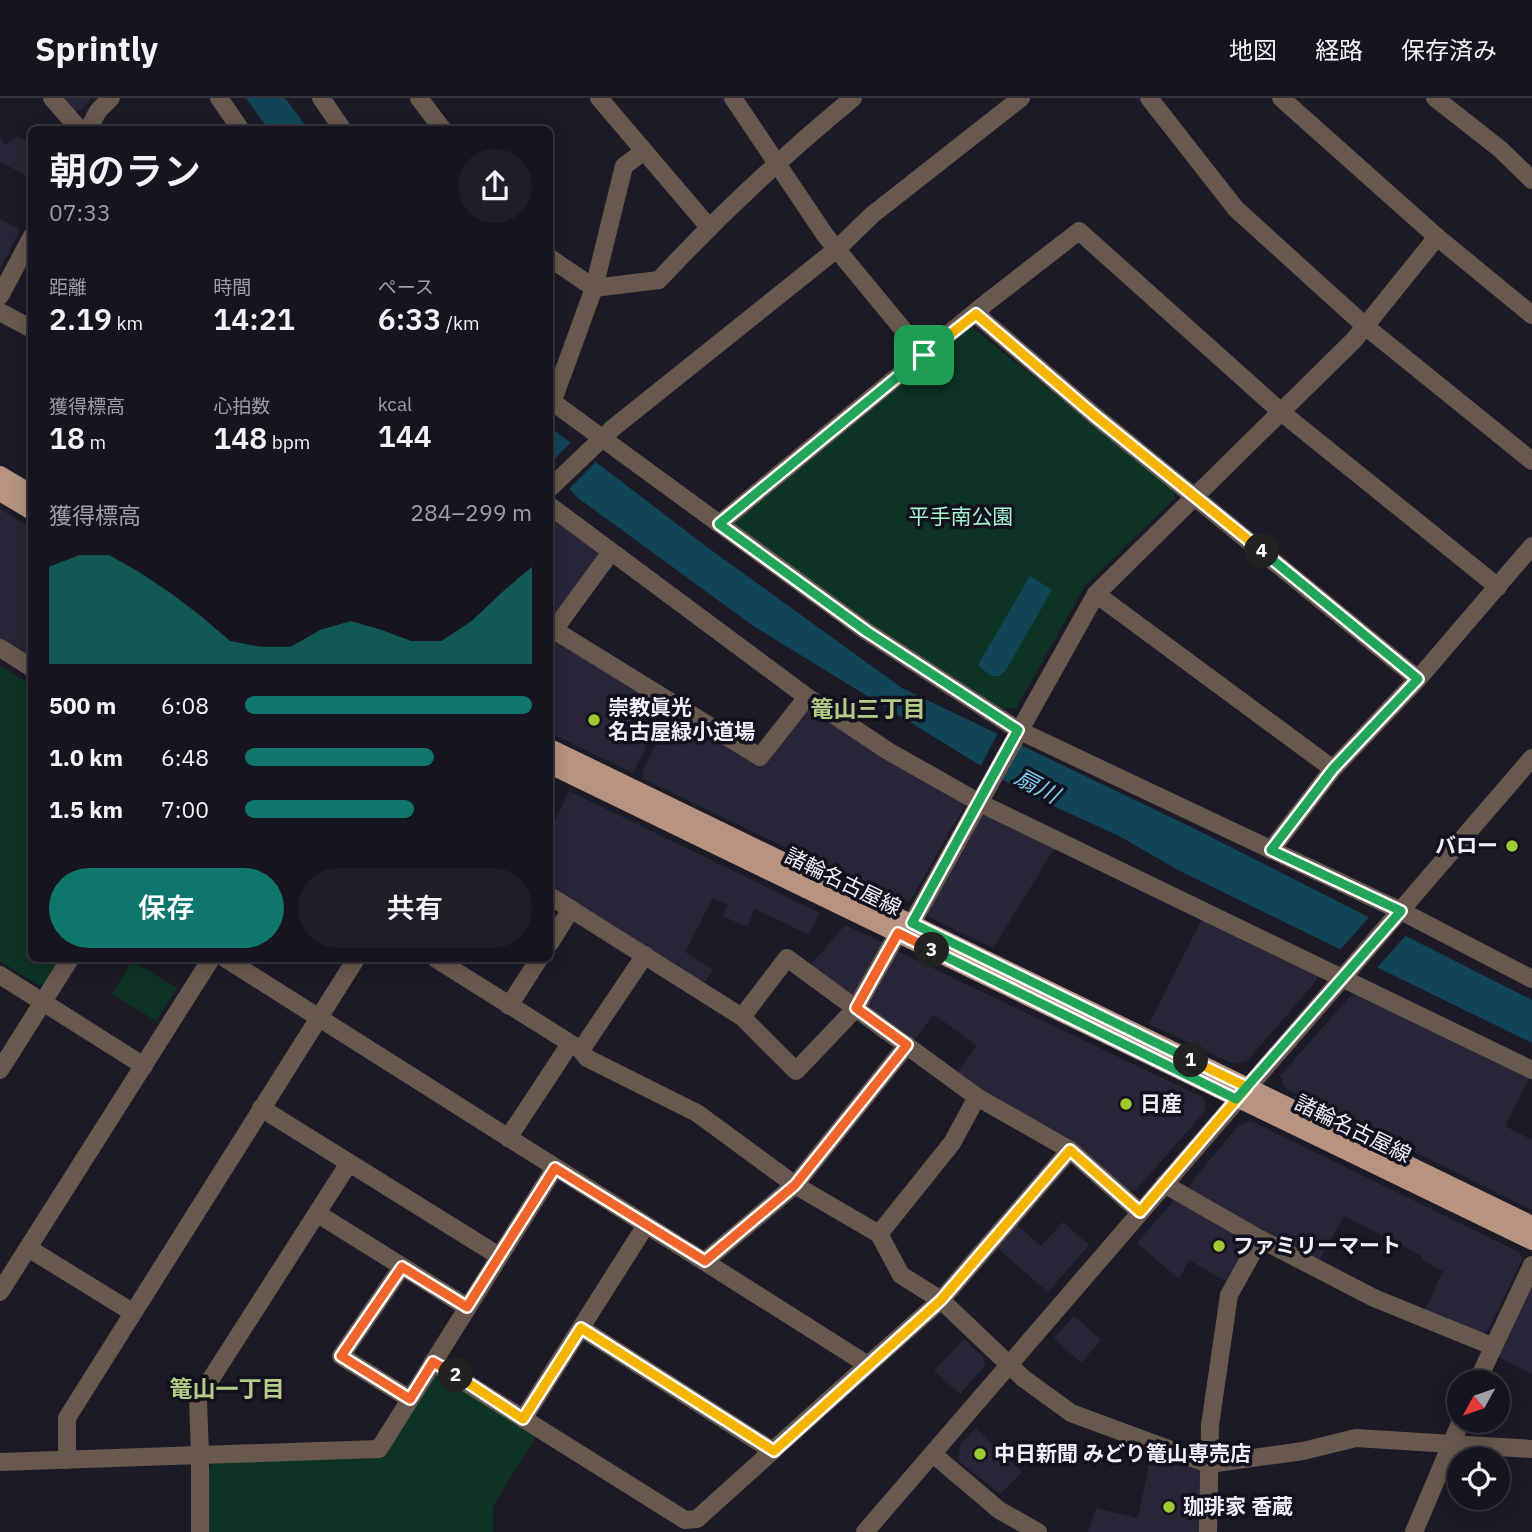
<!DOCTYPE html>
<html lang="ja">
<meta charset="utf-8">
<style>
body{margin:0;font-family:"IBM Plex Sans","Noto Sans JP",sans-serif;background:#1f1d27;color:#f1f3f6;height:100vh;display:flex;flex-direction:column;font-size:26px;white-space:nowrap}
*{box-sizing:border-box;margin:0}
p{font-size:23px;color:#9e9ea4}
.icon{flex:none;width:38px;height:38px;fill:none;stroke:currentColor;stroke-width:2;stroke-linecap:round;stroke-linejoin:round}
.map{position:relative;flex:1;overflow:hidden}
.details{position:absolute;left:28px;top:28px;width:525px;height:836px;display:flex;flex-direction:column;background:#16141e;border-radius:10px;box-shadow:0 4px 18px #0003,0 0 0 2px #35333c}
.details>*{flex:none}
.needle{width:46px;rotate:230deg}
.fabs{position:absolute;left:1447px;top:1272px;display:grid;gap:14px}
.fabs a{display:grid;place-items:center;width:63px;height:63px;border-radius:50%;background:#16141e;box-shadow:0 4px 18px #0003,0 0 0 2px #35333c;font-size:35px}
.pin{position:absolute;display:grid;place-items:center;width:60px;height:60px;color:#fff;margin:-30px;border-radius:14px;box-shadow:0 4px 10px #0006}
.km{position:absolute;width:35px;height:35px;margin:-18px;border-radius:50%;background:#222;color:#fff;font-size:19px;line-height:35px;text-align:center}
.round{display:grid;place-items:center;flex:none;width:74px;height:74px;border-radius:37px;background:#1f1d27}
.overview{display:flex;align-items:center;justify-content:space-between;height:119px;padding:0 21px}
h1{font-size:38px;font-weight:600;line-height:52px}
.figures{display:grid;grid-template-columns:repeat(3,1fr);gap:10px;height:119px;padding:7px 21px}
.figures div{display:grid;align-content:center}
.figures b{font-size:30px;font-weight:600}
.figures small{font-size:19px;font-weight:400}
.figures p{font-size:19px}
.chart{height:196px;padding:14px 21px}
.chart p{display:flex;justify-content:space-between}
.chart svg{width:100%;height:126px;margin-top:7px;fill:#0f766e;opacity:.7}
.primary-button{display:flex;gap:14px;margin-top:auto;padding:14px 21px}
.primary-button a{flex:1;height:80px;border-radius:42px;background:#0f766e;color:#fff;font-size:28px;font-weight:600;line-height:80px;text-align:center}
.primary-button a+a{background:#1f1d27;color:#f1f3f6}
ul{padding:0 21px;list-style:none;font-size:23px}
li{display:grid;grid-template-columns:112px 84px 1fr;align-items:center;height:52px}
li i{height:18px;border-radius:9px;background:#0f766e}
header{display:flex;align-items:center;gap:42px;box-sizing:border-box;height:98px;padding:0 35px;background:#16141e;border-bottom:2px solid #35333c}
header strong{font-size:33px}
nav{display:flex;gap:38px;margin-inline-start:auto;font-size:24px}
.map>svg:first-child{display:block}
.built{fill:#282538}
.green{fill:#0d3324}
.water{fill:#0f4556}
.pier{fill:#1d1a28}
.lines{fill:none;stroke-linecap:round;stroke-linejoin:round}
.minor{stroke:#69584e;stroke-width:18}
.major{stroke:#b79380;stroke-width:18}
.split-1-casing{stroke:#fff;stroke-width:14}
.split-2-casing{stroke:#fff;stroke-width:14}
.split-3-casing{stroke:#fff;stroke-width:14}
.split-4-casing{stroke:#fff;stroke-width:14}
.split-5-casing{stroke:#fff;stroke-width:14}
.split-1{stroke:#22a559;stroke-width:9}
.split-2{stroke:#f5b400;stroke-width:9}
.split-3{stroke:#f0652b;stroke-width:9}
.split-4{stroke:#22a559;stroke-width:9}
.split-5{stroke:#f5b400;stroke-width:9}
.poi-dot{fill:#9dca30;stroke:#14111f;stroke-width:2.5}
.labels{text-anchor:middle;stroke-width:7;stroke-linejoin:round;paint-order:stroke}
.park-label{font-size:21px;fill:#a6f3cf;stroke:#14111f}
.poi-label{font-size:21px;font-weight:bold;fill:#f0eff9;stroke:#14111f;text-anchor:start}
.street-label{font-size:21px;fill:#f0eff9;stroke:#14111f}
.neighbourhood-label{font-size:23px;font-weight:bold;fill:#b3cd85;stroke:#14111f}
.water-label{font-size:23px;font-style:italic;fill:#7bceec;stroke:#14111f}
</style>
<header>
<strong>Sprintly</strong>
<nav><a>地図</a><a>経路</a><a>保存済み</a></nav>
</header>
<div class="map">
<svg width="1532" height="1434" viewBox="0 0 1532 1434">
<rect width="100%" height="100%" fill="#1d1a28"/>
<!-- built -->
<g class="built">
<path d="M 60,0 L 91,0 L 82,11 L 71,13 Z"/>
<path d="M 18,38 L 31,46 L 31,81 L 0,63 L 0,39 L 5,47 Z"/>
<path d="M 0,121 L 20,132 L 0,171 Z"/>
<path d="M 0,411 L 31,430 L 31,561 L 0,543 Z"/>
<path d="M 550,416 L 598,454 L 600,463 L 550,531 Z"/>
<path d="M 550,535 L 658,602 L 663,614 L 633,675 L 550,635 Z"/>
<path d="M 809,609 L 964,704 L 965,708 L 911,801 L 902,806 L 644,681 L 642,675 L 669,619 L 683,617 L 761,665 Z"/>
<path d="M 569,693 L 820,815 L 809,837 L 755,811 L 747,829 L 723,818 L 727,806 L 713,800 L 685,854 L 713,872 L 703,887 L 550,792 L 550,733 Z"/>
<path d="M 988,715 L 1056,748 L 993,850 L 929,819 L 927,812 L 982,716 Z"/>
<path d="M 1203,819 L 1317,875 L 1317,882 L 1247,963 L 1234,966 L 1149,926 Z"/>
<path d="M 845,827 L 884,845 L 857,896 L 850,898 L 809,869 Z"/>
<path d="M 897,853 L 1204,1000 L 1206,1012 L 1136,1092 L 1128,1093 L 956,976 L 977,948 L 943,923 L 933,917 L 913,944 L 869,913 L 867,901 Z"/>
<path d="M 1354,894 L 1530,978 L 1505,1028 L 1532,1042 L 1532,1112 L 1285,990 L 1280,978 Z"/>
<path d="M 1251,1023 L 1519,1154 L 1522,1162 L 1487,1234 L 1479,1237 L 1424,1214 L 1443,1173 L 1421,1161 L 1422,1158 L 1344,1118 L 1318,1164 L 1185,1092 L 1239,1027 Z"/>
<path d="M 1176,1100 L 1247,1139 L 1249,1148 L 1229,1185 L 1189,1162 L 1179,1181 L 1137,1145 Z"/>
<path d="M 1063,1124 L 1089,1147 L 1048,1194 L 995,1148 L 1015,1125 L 1041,1148 Z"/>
<path d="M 1532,1179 L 1532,1276 L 1495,1257 Z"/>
<path d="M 1074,1218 L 1101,1242 L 1081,1265 L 1054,1240 Z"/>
<path d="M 964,1241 L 983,1259 L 985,1267 L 960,1296 L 934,1273 Z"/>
<path d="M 976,1330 L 1022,1374 L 1000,1396 L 959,1363 L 960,1347 Z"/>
<path d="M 1152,1352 L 1201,1369 L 1203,1434 L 1088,1434 L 1096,1410 L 1138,1420 Z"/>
</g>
<!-- green -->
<g class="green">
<path d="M 973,230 L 1174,393 L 1175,400 L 1086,486 L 1016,610 L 1004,611 L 937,577 L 731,427 L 967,231 Z"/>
<path d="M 0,568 L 31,587 L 32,861 L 62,861 L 46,886 L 38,887 L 0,863 Z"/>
<path d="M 132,863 L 177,890 L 156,923 L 112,896 Z"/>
<path d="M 441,1275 L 533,1333 L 534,1342 L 493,1408 L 493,1434 L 208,1434 L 207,1373 L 215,1363 L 382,1357 L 431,1279 Z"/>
</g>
<!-- water -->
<g class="water">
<path d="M 246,0 L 285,0 L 308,31 L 268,31 Z"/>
<path d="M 550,329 L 707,449 L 902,590 L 1191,729 L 1532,902 L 1532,945 L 1180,773 L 1119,738 L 1025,695 L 752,527 L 578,400 L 550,370 Z"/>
<path d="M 1030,478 L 1052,492 L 1006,572 L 1000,578 L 991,578 L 978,567 Z"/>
</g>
<!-- pier -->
<g class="pier">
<path d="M 573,342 L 599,361 L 568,392 L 550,375 L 550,366 Z"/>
<path d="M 998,635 L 1021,647 L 1001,684 L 979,671 Z"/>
<path d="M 1372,816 L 1409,834 L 1375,872 L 1339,853 Z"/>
</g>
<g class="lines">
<!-- minor -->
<g class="minor">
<path d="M 52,0 L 80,32"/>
<path d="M 219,0 L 241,32"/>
<path d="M 321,0 L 343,32"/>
<path d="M 419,0 L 443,32"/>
<path d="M 599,0 L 708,128"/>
<path d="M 733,0 L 825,137 L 924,257"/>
<path d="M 1149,0 L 1236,111 L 1365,228 L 1532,363"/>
<path d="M 1281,0 L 1437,139 L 1532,217"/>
<path d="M 1435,0 L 1500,51 L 1532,82"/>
<path d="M 88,32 L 98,13 L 111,0"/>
<path d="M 550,160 L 594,190 L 659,182 C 720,116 784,57 853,0"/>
<path d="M 0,198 L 32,138"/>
<path d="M 0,214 L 32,231"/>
<path d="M 976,216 L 1094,317 L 1418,581"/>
<path d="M 550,302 L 866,533 L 1018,632 L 1401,813 L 1532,881"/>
<path d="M 552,305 L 594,190 L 624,68 L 643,54"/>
<path d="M 550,390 L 613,330 L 838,150 L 872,117 L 1021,0"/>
<path d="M 550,408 L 807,599 L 888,653 L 980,705 L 1532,972"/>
<path d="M 719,426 L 985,206 L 1079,133 L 1281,314 L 1498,489"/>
<path d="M 611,454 L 554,532 L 760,659 L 807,599"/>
<path d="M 1096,496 L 1333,671"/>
<path d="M 0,550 L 32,570"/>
<path d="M 1271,752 L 1333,671 L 1418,581 L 1532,448"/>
<path d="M 550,798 L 742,919 L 787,860 L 977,999 L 952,1045 L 879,1136"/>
<path d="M 912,825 L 1096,496 L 1354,242 L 1437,139"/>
<path d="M 550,845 L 571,811"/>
<path d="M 226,861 L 868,1267 L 941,1202 L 1070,1052 L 977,999"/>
<path d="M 436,861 L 581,952 L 587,960 L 697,1015 L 795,1087 L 879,1136 L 901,1177 L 941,1202 L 1023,1280 L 1071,1315 L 1209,1366 L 1303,1353 L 1356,1340 L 1532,1351"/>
<path d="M 0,877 L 144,968"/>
<path d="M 509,908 L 539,861"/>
<path d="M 742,919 L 796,973 L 856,910 L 898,835"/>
<path d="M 581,952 L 645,857"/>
<path d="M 0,972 L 70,861"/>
<path d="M 261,1010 L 499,1158"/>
<path d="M 508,1040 L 570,946"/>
<path d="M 1070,1052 L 1140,1114"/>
<path d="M 349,1065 L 198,1301 L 200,1357 L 379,1351 L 555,1070"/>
<path d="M 1164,1086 L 1260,1141 L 1374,1200 L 1492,1248"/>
<path d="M 318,1116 L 467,1209"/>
<path d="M 28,1150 L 132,1214"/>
<path d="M 705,1163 L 795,1087 L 907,947"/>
<path d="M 402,1169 L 341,1258 L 410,1301"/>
<path d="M 0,1194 L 211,861"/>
<path d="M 581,1230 L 773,1353"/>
<path d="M 433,1264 L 685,1422 L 697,1421 L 868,1267"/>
<path d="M 1477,1284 L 1532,1167"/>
<path d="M 523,1321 L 646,1127"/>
<path d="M 933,1356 L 999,1412 L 1038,1434"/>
<path d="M 67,1362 L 67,1320 L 356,861"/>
<path d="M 0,1364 L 200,1357 L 200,1434"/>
<path d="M 865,1434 L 1532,660"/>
<path d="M 1208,1434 L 1210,1327 L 1229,1197 L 1260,1141"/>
<path d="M 1414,1434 L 1461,1323"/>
</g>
<!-- major -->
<g class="major">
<path d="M 0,377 L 32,396"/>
<path d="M 0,394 L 32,413"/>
<path d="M 550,650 L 1532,1127"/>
<path d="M 550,667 L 1532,1143"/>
</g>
</g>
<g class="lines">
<defs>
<path id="split-1" d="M 924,257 L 719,426 L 866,533 L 1018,632 L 912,825 L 1191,962"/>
<path id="split-2" d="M 456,1277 L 523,1321 L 581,1230 L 774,1353 L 941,1202 L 1070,1052 L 1140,1114 L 1247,989 L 1191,962"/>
<path id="split-3" d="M 456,1277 L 433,1264 L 410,1301 L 341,1258 L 402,1169 L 467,1209 L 555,1070 L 705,1163 L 795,1087 L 907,947 L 856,910 L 898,835 L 932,852"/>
<path id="split-4" d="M 932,852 L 1236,1001 L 1401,813 L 1271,752 L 1333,671 L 1418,581 L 1262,453"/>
<path id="split-5" d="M 924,257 L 976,216 L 1094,317 L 1262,453"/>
</defs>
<!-- split-1 casing -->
<use href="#split-1" class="split-1-casing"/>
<!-- split-2 casing -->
<use href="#split-2" class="split-2-casing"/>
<!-- split-3 casing -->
<use href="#split-3" class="split-3-casing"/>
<!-- split-4 casing -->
<use href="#split-4" class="split-4-casing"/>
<!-- split-5 casing -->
<use href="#split-5" class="split-5-casing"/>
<!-- split-1 -->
<use href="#split-1" class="split-1"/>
<!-- split-2 -->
<use href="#split-2" class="split-2"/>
<!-- split-3 -->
<use href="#split-3" class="split-3"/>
<!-- split-4 -->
<use href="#split-4" class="split-4"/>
<!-- split-5 -->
<use href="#split-5" class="split-5"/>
</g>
<!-- markers -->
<g class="poi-dot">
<circle cx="594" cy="622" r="7"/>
<circle cx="1512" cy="748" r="7"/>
<circle cx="1126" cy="1006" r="7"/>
<circle cx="1219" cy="1148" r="7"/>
<circle cx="980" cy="1356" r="7"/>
<circle cx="1169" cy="1409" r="7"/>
</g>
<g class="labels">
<!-- park labels -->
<g class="park-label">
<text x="961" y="426">平手南公園</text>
</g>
<!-- poi labels -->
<g class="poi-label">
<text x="608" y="617">崇教眞光<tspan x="608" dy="24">名古屋緑小道場</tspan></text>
<text x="1498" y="755" text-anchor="end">バロー</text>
<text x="1140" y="1013">日産</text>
<text x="1233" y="1155">ファミリーマート</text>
<text x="994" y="1363">中日新聞 みどり篭山専売店</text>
<text x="1183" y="1416">珈琲家 香蔵</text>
</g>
<!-- street labels -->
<g class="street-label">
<text transform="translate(843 784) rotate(26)" y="7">諸輪名古屋線</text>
<text transform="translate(1353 1031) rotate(26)" y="7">諸輪名古屋線</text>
</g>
<!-- neighbourhood labels -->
<g class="neighbourhood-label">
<text x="868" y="619">篭山三丁目</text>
<text x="227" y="1299">篭山一丁目</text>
</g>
<!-- water labels -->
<g class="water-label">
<text transform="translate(1037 688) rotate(28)" y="8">扇川</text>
</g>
</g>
</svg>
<div class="fabs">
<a><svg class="needle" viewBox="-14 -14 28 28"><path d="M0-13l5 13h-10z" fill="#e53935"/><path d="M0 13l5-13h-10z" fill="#9e9ea4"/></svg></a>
<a><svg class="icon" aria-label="locate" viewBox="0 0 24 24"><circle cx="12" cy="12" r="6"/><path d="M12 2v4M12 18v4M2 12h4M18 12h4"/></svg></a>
</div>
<div class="pin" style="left:924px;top:257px;background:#1e9e55"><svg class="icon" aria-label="arrive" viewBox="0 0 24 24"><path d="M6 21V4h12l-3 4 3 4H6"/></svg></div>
<b class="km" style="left:1191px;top:962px">1</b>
<b class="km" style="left:456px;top:1277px">2</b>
<b class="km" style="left:932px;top:852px">3</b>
<b class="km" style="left:1262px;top:453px">4</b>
<section class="details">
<div class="overview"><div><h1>朝のラン</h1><p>07:33</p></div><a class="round"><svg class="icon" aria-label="share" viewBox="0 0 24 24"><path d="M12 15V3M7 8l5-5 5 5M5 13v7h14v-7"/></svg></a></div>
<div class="figures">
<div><p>距離</p><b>2.19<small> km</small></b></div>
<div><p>時間</p><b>14:21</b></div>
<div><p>ペース</p><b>6:33<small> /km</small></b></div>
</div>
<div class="figures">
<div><p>獲得標高</p><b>18<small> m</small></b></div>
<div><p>心拍数</p><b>148<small> bpm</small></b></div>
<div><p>kcal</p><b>144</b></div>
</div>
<div class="chart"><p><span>獲得標高</span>284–299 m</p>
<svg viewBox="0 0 160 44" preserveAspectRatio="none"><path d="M0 44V10L10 6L20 6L30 12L40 19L50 27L60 36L70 38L80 38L90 32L100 29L110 32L120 36L130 36L140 29L150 19L160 10V44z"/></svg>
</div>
<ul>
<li><b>500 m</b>6:08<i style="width:100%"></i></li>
<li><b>1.0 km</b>6:48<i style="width:66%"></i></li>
<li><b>1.5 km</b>7:00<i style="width:59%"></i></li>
</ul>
<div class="primary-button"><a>保存</a><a>共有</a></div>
</section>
</div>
